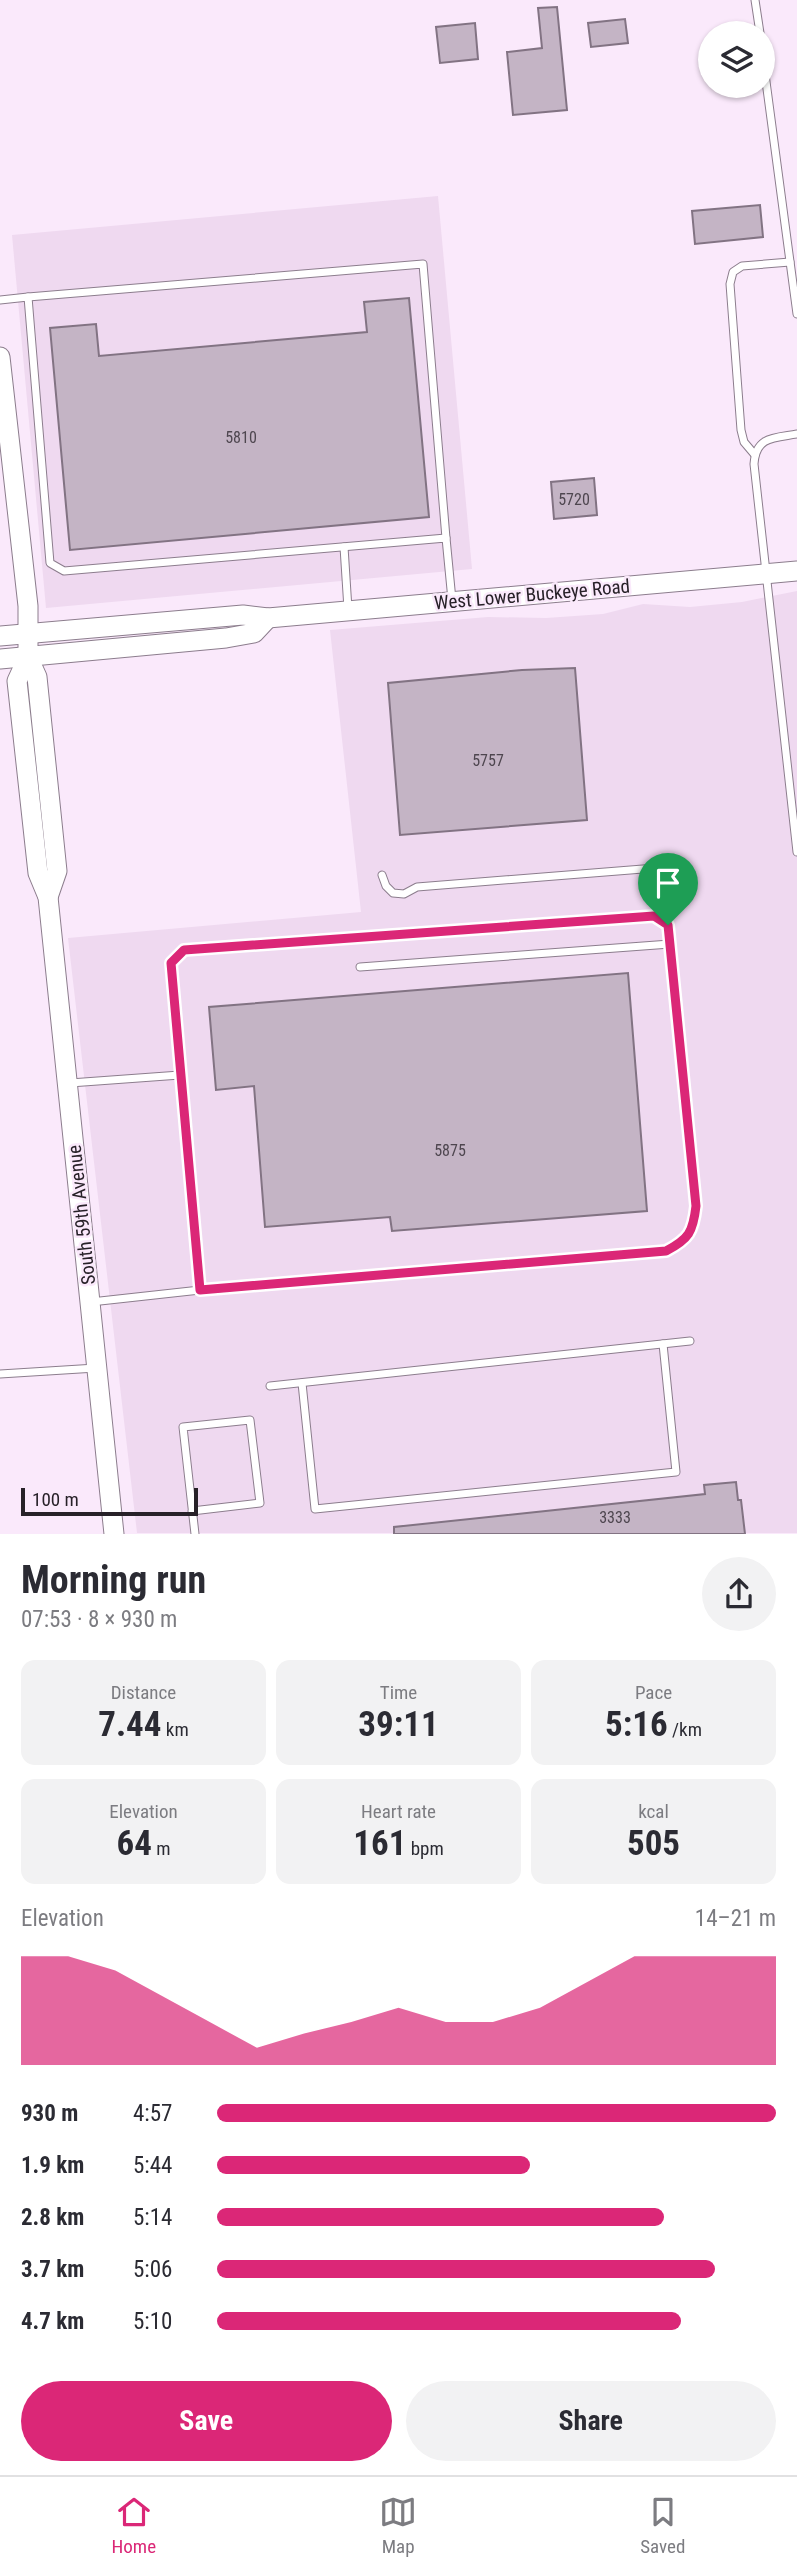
<!DOCTYPE html>
<meta charset="utf-8">
<style>
body{margin:0;font-family:"Roboto Condensed",sans-serif;background:#f2f2f3;color:#2b2b33;height:100vh;display:flex;flex-direction:column;font-size:26px;white-space:nowrap}
*{box-sizing:border-box;margin:0}
p{font-size:23px;color:#7c7c81}
.icon{flex:none;width:38px;height:38px;fill:none;stroke:currentColor;stroke-width:2;stroke-linecap:round;stroke-linejoin:round}
.map{position:relative;height:1534px;overflow:hidden}
.panel{display:flex;flex-direction:column;background:#fff;flex:1}
.panel>*{flex:none}
.fabs{position:absolute;left:698px;top:21px;display:grid;gap:14px}
.fabs a{display:grid;place-items:center;width:77px;height:77px;border-radius:50%;background:#fff;box-shadow:0 2px 5px #0004;font-size:35px}
.scale{position:absolute;left:21px;bottom:18px;width:177px;box-sizing:border-box;padding-left:7px;border:4px solid #272128;border-top:0;font-size:19px;line-height:24px;white-space:nowrap;color:#272128;-webkit-text-stroke:5px #fae9fb;paint-order:stroke}
.pin{position:absolute;display:grid;place-items:center;width:60px;height:60px;color:#fff;margin:-72px -30px;border-radius:50% 50% 50% 0;rotate:-45deg;box-shadow:0 0 7px #0007}
.pin .icon{rotate:45deg}
.round{display:grid;place-items:center;flex:none;width:74px;height:74px;border-radius:37px;background:#f2f2f3}
.summary{display:flex;align-items:center;justify-content:space-between;height:119px;padding:0 21px}
h1{font-size:38px;font-weight:700;line-height:52px}
.metrics{display:grid;grid-template-columns:repeat(3,1fr);gap:10px;height:119px;padding:7px 21px}
.metrics div{display:grid;align-content:center;border-radius:14px;background:#f2f2f3;text-align:center}
.metrics b{font-size:35px;font-weight:700}
.metrics small{font-size:19px;font-weight:400}
.metrics p{font-size:19px}
.chart{height:196px;padding:14px 21px}
.chart p{display:flex;justify-content:space-between}
.chart svg{width:100%;height:126px;margin-top:7px;fill:#db2777;opacity:.7}
.cta{display:flex;gap:14px;margin-top:auto;padding:14px 21px}
.cta a{flex:1;height:80px;border-radius:42px;background:#db2777;color:#fff;font-size:28px;font-weight:700;line-height:80px;text-align:center}
.cta a+a{background:#f2f2f3;color:#2b2b33}
ul{padding:0 21px;list-style:none;font-size:23px}
li{display:grid;grid-template-columns:112px 84px 1fr;align-items:center;height:52px}
li i{height:18px;border-radius:9px;background:#db2777}
.tabs{display:flex;justify-content:space-around;align-items:center;height:98px;border-top:2px solid #e1e1e2;background:#fff;font-size:19px;color:#7c7c81}
.tabs a{display:grid;justify-items:center;gap:4px}
.tabs .active{color:#db2777}
.map>svg:first-child{display:block}
.built{fill:#efd9f0}
.building{fill:#c4b4c5;stroke:#827383;stroke-width:2}
.lines{fill:none;stroke-linecap:round;stroke-linejoin:round}
.lane-casing{stroke:#8c7d8d;stroke-width:9}
.secondary-casing{stroke:#8c7d8d;stroke-width:21}
.lane{stroke:#fff;stroke-width:7}
.secondary{stroke:#fff;stroke-width:19}
.route-casing{stroke:#fff;stroke-width:14}
.route{stroke:#db2777;stroke-width:9}
.labels{text-anchor:middle;stroke-width:5;stroke-linejoin:round;paint-order:stroke}
.number-label{font-size:16px;fill:#4e464f}
.street-label{font-size:19px;fill:#272128;stroke:#fae9fb}
</style>
<div class="map">
<svg width="797" height="1534" viewBox="0 0 797 1534">
<rect width="100%" height="100%" fill="#fae9fb"/>
<!-- built -->
<g class="built">
<path d="M 438,196 L 472,569 L 46,608 L 12,235 Z"/>
<path d="M 797,591 L 797,1533 L 137,1533 L 68,938 L 361,912 L 330,630 L 488,617 L 546,618 L 603,614 L 643,604 L 690,607 L 742,602 Z"/>
</g>
<!-- building -->
<g class="building">
<path d="M 557,7 L 567,110 L 513,115 L 507,52 L 542,48 L 538,8 Z"/>
<path d="M 625,19 L 628,43 L 591,47 L 588,23 Z"/>
<path d="M 475,23 L 478,59 L 440,63 L 436,27 Z"/>
<path d="M 760,205 L 763,237 L 695,244 L 692,211 Z"/>
<path d="M 409,298 L 429,517 L 70,550 L 50,328 L 96,324 L 99,356 L 367,332 L 364,302 Z"/>
<path d="M 594,478 L 597,515 L 554,519 L 551,482 Z"/>
<path d="M 575,668 L 587,820 L 400,835 L 388,683 L 522,670 Z"/>
<path d="M 628,973 L 647,1211 L 392,1231 L 390,1217 L 265,1227 L 254,1086 L 216,1090 L 209,1007 Z"/>
<path d="M 736,1482 L 738,1500 L 741,1500 L 745,1534 L 394,1534 L 394,1527 L 705,1494 L 704,1485 Z"/>
</g>
<g class="lines">
<defs>
<g id="lane">
<path d="M 755,0 L 760,33"/>
<path d="M 763,59 L 797,314"/>
<path d="M 28,297 L 423,264 L 446,538"/>
<path d="M 0,300 L 28,297 L 50,563 L 64,571 L 446,538 L 452,600"/>
<path d="M 797,434 C 774,438 756,436 754,464 L 797,852"/>
<path d="M 755,455 L 744,442 L 741,430 L 730,284 L 733,272 L 742,266 L 790,262"/>
<path d="M 344,547 L 348,609"/>
<path d="M 382,875 L 386,886 L 393,893 L 404,894 L 417,887 L 668,867"/>
<path d="M 360,967 L 670,944"/>
<path d="M 180,1075 L 171,963 L 184,950 L 654,916 L 668,925 L 696,1206 C 693,1232 689,1239 666,1251 L 200,1290"/>
<path d="M 70,1083 L 180,1075 L 200,1290 L 91,1302"/>
<path d="M 0,1374 L 96,1368"/>
<path d="M 302,1383 L 315,1509 L 676,1472 L 663,1344"/>
<path d="M 270,1386 L 690,1341"/>
<path d="M 192,1511 L 260,1503 L 250,1420 L 183,1427 L 195,1534"/>
</g>
<g id="secondary">
<path d="M 0,357 L 28,606 L 28,657 L 37,677 L 57,871 L 48,897"/>
<path d="M 0,636 L 243,615 L 268,618 L 797,571"/>
<path d="M 28,657 L 17,681 L 38,873 L 48,897 L 114,1534"/>
<path d="M 0,659 L 226,638 L 254,633 L 268,618"/>
</g>
</defs>
<!-- lane casing -->
<use href="#lane" class="lane-casing"/>
<!-- secondary casing -->
<use href="#secondary" class="secondary-casing"/>
<!-- lane -->
<use href="#lane" class="lane"/>
<!-- secondary -->
<use href="#secondary" class="secondary"/>
</g>
<g class="lines">
<defs>
<path id="route" d="M 654,916 L 668,925 L 696,1206 C 693,1232 689,1239 666,1251 L 200,1290 L 171,963 L 184,950 Z"/>
</defs>
<!-- route casing -->
<use href="#route" class="route-casing"/>
<!-- route -->
<use href="#route" class="route"/>
</g>
<g class="labels">
<!-- number labels -->
<g class="number-label">
<text x="241" y="443">5810</text>
<text x="574" y="505">5720</text>
<text x="488" y="766">5757</text>
<text x="450" y="1156">5875</text>
<text x="615" y="1523">3333</text>
</g>
<!-- street labels -->
<g class="street-label">
<text transform="translate(532 594) rotate(-5)" y="7">West Lower Buckeye Road</text>
<text transform="translate(81 1215) rotate(-96)" y="7">South 59th Avenue</text>
</g>
</g>
</svg>
<div class="fabs">
<a><svg class="icon" aria-label="layers" viewBox="0 0 24 24"><path d="M12 4l9 5-9 5-9-5zM3 14l9 5 9-5"/></svg></a>
</div>
<div class="scale">100 m</div>
<div class="pin" style="left:668px;top:925px;background:#1e9e55"><svg class="icon" aria-label="arrive" viewBox="0 0 24 24"><path d="M6 21V4h12l-3 4 3 4H6"/></svg></div>
</div>
<section class="panel">
<div class="summary"><div><h1>Morning run</h1><p>07:53 · 8 × 930 m</p></div><a class="round"><svg class="icon" aria-label="share" viewBox="0 0 24 24"><path d="M12 15V3M7 8l5-5 5 5M5 13v7h14v-7"/></svg></a></div>
<div class="metrics">
<div><p>Distance</p><b>7.44<small> km</small></b></div>
<div><p>Time</p><b>39:11</b></div>
<div><p>Pace</p><b>5:16<small> /km</small></b></div>
</div>
<div class="metrics">
<div><p>Elevation</p><b>64<small> m</small></b></div>
<div><p>Heart rate</p><b>161<small> bpm</small></b></div>
<div><p>kcal</p><b>505</b></div>
</div>
<div class="chart"><p><span>Elevation</span>14–21 m</p>
<svg viewBox="0 0 160 44" preserveAspectRatio="none"><path d="M0 44V6L10 6L20 11L30 20L40 29L50 38L60 33L70 29L80 24L90 29L100 29L110 24L120 15L130 6L140 6L150 6L160 6V44z"/></svg>
</div>
<ul>
<li><b>930 m</b>4:57<i style="width:100%"></i></li>
<li><b>1.9 km</b>5:44<i style="width:56%"></i></li>
<li><b>2.8 km</b>5:14<i style="width:80%"></i></li>
<li><b>3.7 km</b>5:06<i style="width:89%"></i></li>
<li><b>4.7 km</b>5:10<i style="width:83%"></i></li>
</ul>
<div class="cta"><a>Save</a><a>Share</a></div>
</section>
<nav class="tabs">
<a class="active"><svg class="icon" aria-label="home" viewBox="0 0 24 24"><path d="M3 11l9-7 9 7M6 9v11h12V9"/></svg>Home</a>
<a><svg class="icon" aria-label="map" viewBox="0 0 24 24"><path d="M3 6l6-2 6 2 6-2v14l-6 2-6-2-6 2zM9 4v14M15 6v14"/></svg>Map</a>
<a><svg class="icon" aria-label="saved" viewBox="0 0 24 24"><path d="M7 4h10v16l-5-4-5 4z"/></svg>Saved</a>
</nav>
